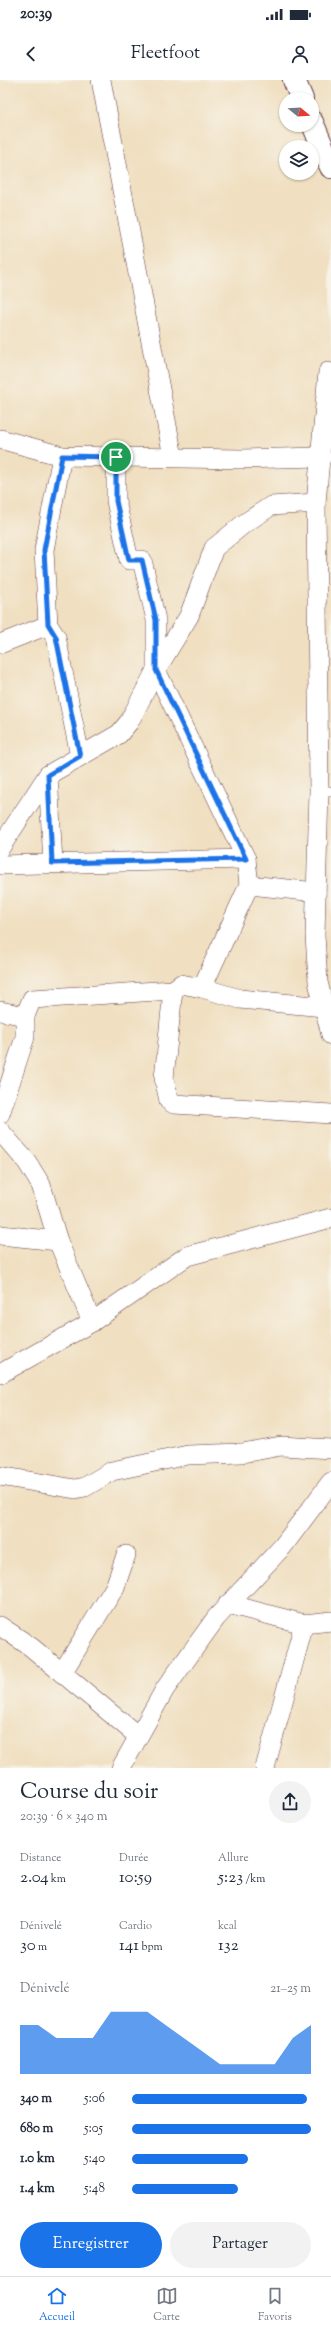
<!DOCTYPE html>
<html lang="fr">
<meta charset="utf-8">
<style>
body{margin:0;font-family:"Sorts Mill Goudy",serif;background:#f2f2f3;color:#1f2937;height:100vh;display:flex;flex-direction:column;font-size:15px;white-space:nowrap}
*{box-sizing:border-box;margin:0}
p{font-size:13px;color:#747a83}
.icon{flex:none;width:22px;height:22px;fill:none;stroke:currentColor;stroke-width:2;stroke-linecap:round;stroke-linejoin:round}
.map{position:relative;height:1688px;overflow:hidden}
.sheet{display:flex;flex-direction:column;background:#fff;flex:1}
.sheet>*{flex:none}
.needle{width:26px;rotate:108deg}
.controls{position:absolute;left:279px;top:12px;display:grid;gap:8px}
.controls a{display:grid;place-items:center;width:40px;height:40px;border-radius:50%;background:#fff;box-shadow:0 1px 3px #0004;font-size:20px}
.pin{position:absolute;display:grid;place-items:center;width:34px;height:34px;color:#fff;margin:-17px;border:2px solid #fff;border-radius:50%;box-shadow:0 1px 4px #0007}
.round{display:grid;place-items:center;flex:none;width:42px;height:42px;border-radius:21px;background:#f2f2f3}
.head{display:flex;align-items:center;justify-content:space-between;height:68px;padding:0 20px}
h1{font-size:22px;font-weight:600;line-height:30px}
.metrics{display:grid;grid-template-columns:repeat(3,1fr);gap:6px;height:68px;padding:4px 20px}
.metrics div{display:grid;align-content:center}
.metrics b{font-size:17px;font-weight:600}
.metrics small{font-size:11px;font-weight:400}
.metrics p{font-size:11px}
.chart{height:112px;padding:8px 20px}
.chart p{display:flex;justify-content:space-between}
.chart svg{width:100%;height:72px;margin-top:4px;fill:#1a73e8;opacity:.7}
.cta{display:flex;gap:8px;margin-top:auto;padding:8px 20px}
.cta a{flex:1;height:46px;border-radius:24px;background:#1a73e8;color:#fff;font-size:16px;font-weight:600;line-height:46px;text-align:center}
.cta a+a{background:#f2f2f3;color:#1f2937}
ul{padding:0 20px;list-style:none;font-size:13px}
li{display:grid;grid-template-columns:64px 48px 1fr;align-items:center;height:30px}
li i{height:10px;border-radius:5px;background:#1a73e8}
.status{display:flex;justify-content:space-between;align-items:center;height:28px;padding:0 20px;background:#fff;direction:ltr}
.status svg{height:11px;fill:currentColor}
header{display:flex;justify-content:space-between;align-items:center;height:52px;padding:0 20px;background:#fff;font-size:18px;font-weight:600}
.menu{display:flex;justify-content:space-around;align-items:center;height:56px;border-top:1px solid #e0e1e3;background:#fff;font-size:11px;color:#747a83}
.menu a{display:grid;justify-items:center;gap:2px}
.menu .active{color:#1a73e8}
.map>svg:first-child{display:block}
.lines{fill:none;stroke-linecap:round;stroke-linejoin:round}
.service-casing{stroke:#633c41;stroke-width:10}
.minor-casing{stroke:#633c41;stroke-width:20}
.primary-casing{stroke:#633c41;stroke-width:24}
.service{stroke:#fff;stroke-width:9}
.minor{stroke:#fff;stroke-width:19}
.primary{stroke:#fff;stroke-width:22}
.route-casing{stroke:#fff;stroke-width:8}
.route{stroke:#1a73e8;stroke-width:5}
</style>
<div class="status"><b>20:39</b><svg viewBox="0 0 49 12"><path d="M0 12V9h3v3zM5 12V6h3v6zM10 12V3h3v9zM15 12V0h3v12zM26 1h20v11H26zM47 4h2v5h-2z"/></svg></div>
<header><svg class="icon" aria-label="back" viewBox="0 0 24 24"><path d="M15 5l-7 7 7 7"/></svg>Fleetfoot<svg class="icon" aria-label="person" viewBox="0 0 24 24"><circle cx="12" cy="8" r="4"/><path d="M4 21q1-7 8-7t8 7"/></svg></header>
<div class="map">
<svg width="331" height="1688" viewBox="0 0 331 1688">
<rect width="100%" height="100%" fill="#f7f3e8"/>
<filter id="ink" filterUnits="userSpaceOnUse"><feTurbulence type="fractalNoise" baseFrequency=".025" numOctaves="2"/><feDisplacementMap in="SourceGraphic" scale="8" xChannelSelector="R" yChannelSelector="G"/><feConvolveMatrix kernelMatrix="1 2 1 2 8 2 1 2 1" color-interpolation-filters="sRGB"/></filter>
<filter id="wash" filterUnits="userSpaceOnUse"><feTurbulence type="fractalNoise" baseFrequency=".012" numOctaves="4" result="noise"/><feDisplacementMap in="SourceGraphic" scale="16" xChannelSelector="R" yChannelSelector="G"/><feGaussianBlur stdDeviation="0.9" result="paint"/><feColorMatrix in="noise" values="0 0 0 0 0 0 0 0 0 0 0 0 0 0 0 0 0 1.4 0 .05"/><feComposite in="paint" operator="in"/></filter>
<g filter="url(#wash)">
<rect width="100%" height="100%" fill="#f0dfc0"/>
</g>
<g filter="url(#ink)">
<g class="lines">
<defs>
<path id="service" d="M 319,711 L 331,711"/>
<g id="minor">
<path d="M 101,0 L 173,377"/>
<path d="M 328,292 L 316,423 L 319,711 L 315,855 L 318,902 L 331,955"/>
<path d="M 0,359 L 62,376 L 241,379 L 322,377"/>
<path d="M 62,376 L 44,470 L 48,545 L 56,557 L 80,676"/>
<path d="M 0,564 L 48,545"/>
<path d="M 48,695 L 53,783"/>
<path d="M 0,768 L 48,695 L 119,654 L 129,642 L 156,590 L 189,536 L 214,468 L 245,443 L 271,426 L 316,423"/>
<path d="M 0,785 L 246,779"/>
<path d="M 249,805 L 316,812"/>
<path d="M 202,908 L 240,919 L 324,927"/>
<path d="M 173,910 L 164,998 L 169,1021 L 174,1024 L 331,1034"/>
<path d="M 0,931 L 25,936"/>
<path d="M 0,1034 L 25,957 L 25,936 L 32,919 L 173,910 L 181,904 L 202,908 L 249,805 L 246,779 L 156,590 L 156,540 L 142,480 L 129,480 L 116,421 L 116,377"/>
<path d="M 0,1051 L 27,1082 L 41,1105 L 58,1161 L 92,1242"/>
<path d="M 0,1155 L 58,1161"/>
<path d="M 0,1294 L 92,1242 L 187,1176 L 331,1138"/>
<path d="M 0,1396 L 75,1409 L 85,1407 L 112,1391 L 188,1375 L 242,1373 L 281,1366 L 331,1369"/>
<path d="M 228,1524 L 304,1544 L 331,1541"/>
<path d="M 0,1546 L 31,1567 L 138,1656"/>
<path d="M 62,1593 L 115,1507 L 126,1475"/>
<path d="M 121,1688 L 165,1609 L 216,1538 L 283,1466 L 331,1402"/>
<path d="M 265,1688 L 304,1544"/>
</g>
<g id="primary">
<path d="M 294,0 L 302,19"/>
<path d="M 312,42 L 331,87"/>
</g>
</defs>
<!-- service casing -->
<use href="#service" class="service-casing"/>
<!-- minor casing -->
<use href="#minor" class="minor-casing"/>
<!-- primary casing -->
<use href="#primary" class="primary-casing"/>
<!-- service -->
<use href="#service" class="service"/>
<!-- minor -->
<use href="#minor" class="minor"/>
<!-- primary -->
<use href="#primary" class="primary"/>
</g>
</g>
<g class="lines" filter="url(#ink)">
<defs>
<path id="route" d="M 62,376 L 116,377 L 116,421 L 129,480 L 142,480 L 156,540 L 156,590 L 246,779 L 52,783 L 48,695 L 80,676 L 56,557 L 48,544 L 44,470 Z"/>
</defs>
<!-- route casing -->
<use href="#route" class="route-casing"/>
<!-- route -->
<use href="#route" class="route"/>
</g>
</svg>
<div class="controls">
<a><svg class="needle" viewBox="-14 -14 28 28"><path d="M0-13l5 13h-10z" fill="#e53935"/><path d="M0 13l5-13h-10z" fill="#747a83"/></svg></a>
<a><svg class="icon" aria-label="layers" viewBox="0 0 24 24"><path d="M12 4l9 5-9 5-9-5zM3 14l9 5 9-5"/></svg></a>
</div>
<div class="pin" style="left:116px;top:377px;background:#1e9e55"><svg class="icon" aria-label="arrive" viewBox="0 0 24 24"><path d="M6 21V4h12l-3 4 3 4H6"/></svg></div>
</div>
<section class="sheet">
<div class="head"><div><h1>Course du soir</h1><p>20:39 · 6 × 340 m</p></div><a class="round"><svg class="icon" aria-label="share" viewBox="0 0 24 24"><path d="M12 15V3M7 8l5-5 5 5M5 13v7h14v-7"/></svg></a></div>
<div class="metrics">
<div><p>Distance</p><b>2.04<small> km</small></b></div>
<div><p>Durée</p><b>10:59</b></div>
<div><p>Allure</p><b>5:23<small> /km</small></b></div>
</div>
<div class="metrics">
<div><p>Dénivelé</p><b>30<small> m</small></b></div>
<div><p>Cardio</p><b>141<small> bpm</small></b></div>
<div><p>kcal</p><b>132</b></div>
</div>
<div class="chart"><p><span>Dénivelé</span>21–25 m</p>
<svg viewBox="0 0 160 44" preserveAspectRatio="none"><path d="M0 44V14L10 14L20 22L30 22L40 22L50 6L60 6L70 6L80 14L90 22L100 30L110 38L120 38L130 38L140 38L150 22L160 14V44z"/></svg>
</div>
<ul>
<li><b>340 m</b>5:06<i style="width:98%"></i></li>
<li><b>680 m</b>5:05<i style="width:100%"></i></li>
<li><b>1.0 km</b>5:40<i style="width:65%"></i></li>
<li><b>1.4 km</b>5:48<i style="width:59%"></i></li>
</ul>
<div class="cta"><a>Enregistrer</a><a>Partager</a></div>
</section>
<nav class="menu">
<a class="active"><svg class="icon" aria-label="home" viewBox="0 0 24 24"><path d="M3 11l9-7 9 7M6 9v11h12V9"/></svg>Accueil</a>
<a><svg class="icon" aria-label="map" viewBox="0 0 24 24"><path d="M3 6l6-2 6 2 6-2v14l-6 2-6-2-6 2zM9 4v14M15 6v14"/></svg>Carte</a>
<a><svg class="icon" aria-label="saved" viewBox="0 0 24 24"><path d="M7 4h10v16l-5-4-5 4z"/></svg>Favoris</a>
</nav>
